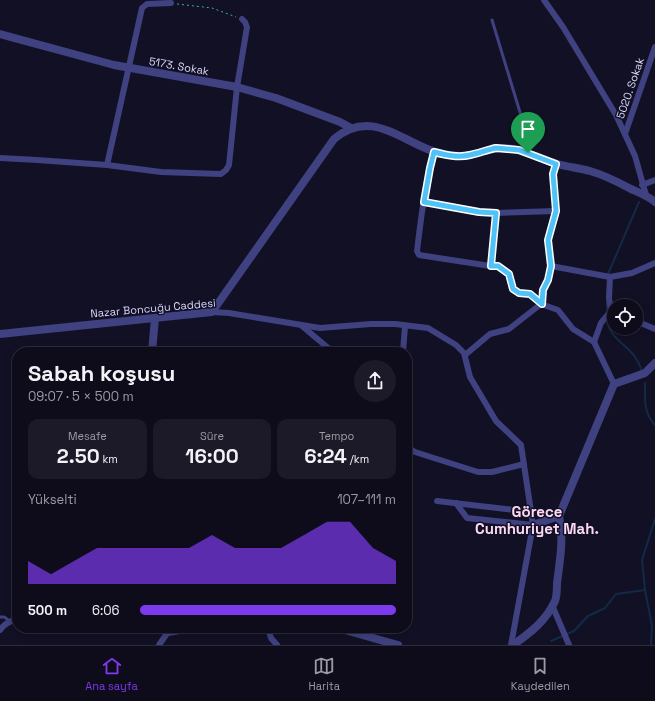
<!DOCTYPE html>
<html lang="tr">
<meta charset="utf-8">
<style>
body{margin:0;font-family:"Space Grotesk",sans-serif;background:#1c1a28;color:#f1f3f6;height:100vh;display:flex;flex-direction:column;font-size:15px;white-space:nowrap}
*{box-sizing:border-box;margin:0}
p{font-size:13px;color:#9b9ba3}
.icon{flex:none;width:22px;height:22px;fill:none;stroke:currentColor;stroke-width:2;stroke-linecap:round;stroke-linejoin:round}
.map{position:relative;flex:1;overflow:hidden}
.side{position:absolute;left:12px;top:347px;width:400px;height:286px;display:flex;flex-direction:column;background:#0e0c1b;border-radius:16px;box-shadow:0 2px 10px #0003,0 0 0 1px #2e2c3a}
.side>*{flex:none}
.buttons{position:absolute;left:607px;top:299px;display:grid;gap:8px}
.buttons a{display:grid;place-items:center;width:36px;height:36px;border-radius:50%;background:#0e0c1b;box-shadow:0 2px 10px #0003,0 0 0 1px #2e2c3a;font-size:20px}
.pin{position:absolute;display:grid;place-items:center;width:34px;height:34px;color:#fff;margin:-41px -17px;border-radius:50% 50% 50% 0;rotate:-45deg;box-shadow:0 0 4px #0007}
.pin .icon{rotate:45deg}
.round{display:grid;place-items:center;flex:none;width:42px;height:42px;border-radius:21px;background:#1c1a28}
.headline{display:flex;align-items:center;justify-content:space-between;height:68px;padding:0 16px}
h1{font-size:22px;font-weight:700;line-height:30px}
.figures{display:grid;grid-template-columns:repeat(3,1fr);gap:6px;height:68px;padding:4px 16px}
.figures div{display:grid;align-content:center;border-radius:10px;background:#1c1a28;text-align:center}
.figures b{font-size:20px;font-weight:700}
.figures small{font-size:11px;font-weight:400}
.figures p{font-size:11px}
.chart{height:112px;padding:8px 16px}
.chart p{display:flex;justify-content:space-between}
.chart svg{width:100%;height:72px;margin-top:4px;fill:#7c3aed;opacity:.7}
ul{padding:0 16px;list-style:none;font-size:13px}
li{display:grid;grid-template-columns:64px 48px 1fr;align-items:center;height:30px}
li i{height:10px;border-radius:5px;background:#7c3aed}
.tabs{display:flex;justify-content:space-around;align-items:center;height:56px;border-top:1px solid #2e2c3a;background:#0e0c1b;font-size:11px;color:#9b9ba3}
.tabs a{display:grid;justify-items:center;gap:2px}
.tabs .current{color:#7c3aed}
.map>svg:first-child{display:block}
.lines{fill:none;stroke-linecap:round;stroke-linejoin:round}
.stream{stroke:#122a47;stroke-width:2}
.path{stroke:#38af9f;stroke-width:1;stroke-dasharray:2 3;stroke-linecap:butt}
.service{stroke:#3f4180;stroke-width:3}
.minor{stroke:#3f4180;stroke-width:6}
.tertiary{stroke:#3f4180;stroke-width:8}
.route-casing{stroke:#fff;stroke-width:8}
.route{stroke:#4fc3f7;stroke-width:5}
.labels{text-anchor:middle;stroke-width:3;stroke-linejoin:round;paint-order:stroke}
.street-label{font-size:11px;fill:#d8d7fc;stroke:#121024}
.district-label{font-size:15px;font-weight:bold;fill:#fcd8f2;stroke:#121024}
</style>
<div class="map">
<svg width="655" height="645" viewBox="0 0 655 645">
<rect width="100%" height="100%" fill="#121024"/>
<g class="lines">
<!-- stream -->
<g class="stream">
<path d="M 608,274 L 639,202"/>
<path d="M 607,301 L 607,312"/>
<path d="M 607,319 C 608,337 625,343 635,357 C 638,361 640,366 642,371"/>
<path d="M 645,383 C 645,399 643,412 655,425"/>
<path d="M 551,641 L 574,631 L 588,616 L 605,608 L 616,594 L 645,590"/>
<path d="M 651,645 L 652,626 L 645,590 L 642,560 L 655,519"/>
</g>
<!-- path -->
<path class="path" d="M 177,4 L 212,8 L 236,17"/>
<!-- service -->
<g class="service">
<path d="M 492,20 L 529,142 L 529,153"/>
<path d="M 0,617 L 4,617 L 10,621"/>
</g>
<!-- minor -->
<g class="minor">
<path d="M 544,0 L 563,27 L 616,115 L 635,156 L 646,195"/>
<path d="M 625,134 L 655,47"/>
<path d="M 434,152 C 425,184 421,218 417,251 L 419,255 L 497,267 C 510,273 509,276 513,289 L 519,293 L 530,294 L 541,304 L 558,310 L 573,329 L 594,342"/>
<path d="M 0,158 L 37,160 L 107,165 L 161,172 L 221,174 L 226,170 L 229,165 L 237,87 L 247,27 L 245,22 L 242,19"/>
<path d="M 556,164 L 553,174 L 556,214 L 548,240 L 551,266 L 610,277 L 632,273 L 655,263"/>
<path d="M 107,165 L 142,8 L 147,4 L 171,3"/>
<path d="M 642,185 L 655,180"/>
<path d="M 424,202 L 479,212 L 496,213 L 556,211"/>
<path d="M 491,266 L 496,213"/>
<path d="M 610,277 L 609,298 L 611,311 L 601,323 L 594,342 L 614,384"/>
<path d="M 212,312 L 229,313 L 320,328 L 371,324 L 395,324 L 428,328 L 456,345 L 464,353 L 470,377 L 496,421 L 521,445 L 533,525 L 511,645"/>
<path d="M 636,321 L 655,329"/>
<path d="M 302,326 L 333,352"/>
<path d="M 403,352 L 405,326"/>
<path d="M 465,355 L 490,334 L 509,329 L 541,304 L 543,290 L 548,280 L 551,266"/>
<path d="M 407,447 L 415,452 L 478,472 L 492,472 L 524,464"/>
<path d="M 437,501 L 532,512"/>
<path d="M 456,503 L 467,518 L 533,525"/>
<path d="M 552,605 L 569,645"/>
<path d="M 268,628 L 271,638 L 277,645"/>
<path d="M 0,630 C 4,624 10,621 17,619"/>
<path d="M 159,645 L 168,632"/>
</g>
<!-- tertiary -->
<g class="tertiary">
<path d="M 0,34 L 114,65 L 237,87 L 276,98 L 340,122 L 351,128"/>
<path d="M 0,334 L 212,312 L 334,139 C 376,104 407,150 449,155 C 455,156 463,157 470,155 C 482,153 492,147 505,148 C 523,149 540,159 557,164 C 568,167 579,168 590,171 C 604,175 618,182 631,189 C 640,193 648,196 655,202"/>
<path d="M 152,352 L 155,318"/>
<path d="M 533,525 L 559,516 L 614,384 L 645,373 L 655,363"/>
<path d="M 162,628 L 168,632 L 192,628"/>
<path d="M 267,628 L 276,629 L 284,628"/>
<path d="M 338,628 L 398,645"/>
<path d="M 513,645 C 530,633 546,621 555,601 C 557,596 557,588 557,583 C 560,560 564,538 559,516"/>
</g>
</g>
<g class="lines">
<defs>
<path id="route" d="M 496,148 L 519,150 L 556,164 L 553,174 L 556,211 L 548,240 L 551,266 L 548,280 L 543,290 L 542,304 L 530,294 L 519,293 L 513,289 L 509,274 L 498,266 L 491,266 L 496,213 L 479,212 L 424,202 L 430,168 L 434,152 C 446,155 458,158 470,155 C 479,153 487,150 496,148 Z"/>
</defs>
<!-- route casing -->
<use href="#route" class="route-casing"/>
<!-- route -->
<use href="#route" class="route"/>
</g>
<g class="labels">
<!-- street labels -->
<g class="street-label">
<text transform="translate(179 66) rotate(10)" y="4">5173. Sokak</text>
<text transform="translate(630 88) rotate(-71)" y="4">5020. Sokak</text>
<text transform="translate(153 308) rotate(-5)" y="4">Nazar Boncuğu Caddesi</text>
</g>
<!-- district labels -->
<g class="district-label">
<text x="537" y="517">Görece<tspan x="537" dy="17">Cumhuriyet Mah.</tspan></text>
</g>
</g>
</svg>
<div class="buttons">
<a><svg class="icon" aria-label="locate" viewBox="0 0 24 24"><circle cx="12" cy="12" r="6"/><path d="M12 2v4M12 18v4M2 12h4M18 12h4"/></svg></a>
</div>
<div class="pin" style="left:528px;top:153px;background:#1e9e55"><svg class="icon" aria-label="arrive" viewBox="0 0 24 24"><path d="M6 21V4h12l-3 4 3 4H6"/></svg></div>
<section class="side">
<div class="headline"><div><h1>Sabah koşusu</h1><p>09:07 · 5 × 500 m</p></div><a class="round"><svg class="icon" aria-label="share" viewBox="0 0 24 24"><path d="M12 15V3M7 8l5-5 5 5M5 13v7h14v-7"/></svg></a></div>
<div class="figures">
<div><p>Mesafe</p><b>2.50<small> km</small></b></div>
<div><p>Süre</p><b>16:00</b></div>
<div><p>Tempo</p><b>6:24<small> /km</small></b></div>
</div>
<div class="chart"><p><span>Yükselti</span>107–111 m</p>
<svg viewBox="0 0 160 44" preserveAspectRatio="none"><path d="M0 44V30L10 38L20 30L30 22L40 22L50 22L60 22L70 22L80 14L90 22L100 22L110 22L120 14L130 6L140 6L150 22L160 30V44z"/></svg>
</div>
<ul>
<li><b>500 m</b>6:06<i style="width:100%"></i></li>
</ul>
</section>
</div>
<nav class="tabs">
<a class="current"><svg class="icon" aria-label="home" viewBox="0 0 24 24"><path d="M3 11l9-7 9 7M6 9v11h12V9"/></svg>Ana sayfa</a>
<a><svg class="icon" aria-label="map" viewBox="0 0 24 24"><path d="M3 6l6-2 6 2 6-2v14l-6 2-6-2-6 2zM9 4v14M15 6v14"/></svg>Harita</a>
<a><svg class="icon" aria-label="saved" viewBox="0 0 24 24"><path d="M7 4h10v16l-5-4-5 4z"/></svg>Kaydedilen</a>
</nav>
